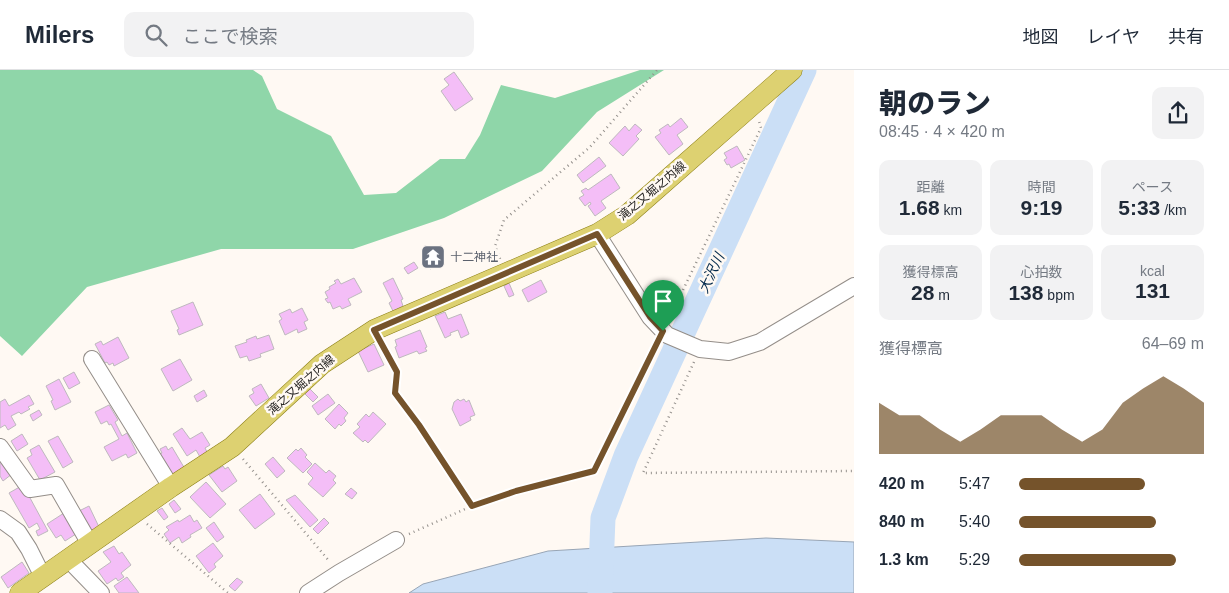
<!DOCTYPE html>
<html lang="ja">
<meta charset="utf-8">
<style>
body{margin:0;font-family:Helvetica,"Noto Sans JP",sans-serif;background:#f2f2f3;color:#1f2937;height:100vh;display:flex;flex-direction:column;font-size:19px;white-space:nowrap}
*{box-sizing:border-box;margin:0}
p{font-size:16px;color:#747a83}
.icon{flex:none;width:28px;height:28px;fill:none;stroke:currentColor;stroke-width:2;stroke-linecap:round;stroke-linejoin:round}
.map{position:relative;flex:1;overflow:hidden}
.sheet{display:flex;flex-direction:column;background:#fff;width:375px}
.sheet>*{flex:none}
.pin{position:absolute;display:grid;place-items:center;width:42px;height:42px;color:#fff;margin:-51px -21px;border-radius:50% 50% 50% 0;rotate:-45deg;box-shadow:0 0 5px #0007}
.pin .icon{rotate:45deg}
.round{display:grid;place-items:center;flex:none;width:52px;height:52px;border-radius:10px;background:#f2f2f3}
.overview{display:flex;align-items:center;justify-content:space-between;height:85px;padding:0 25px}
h1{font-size:28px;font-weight:800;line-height:38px}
.stats{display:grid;grid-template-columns:repeat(3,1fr);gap:8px;height:85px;padding:5px 25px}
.stats div{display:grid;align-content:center;border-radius:10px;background:#f2f2f3;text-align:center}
.stats b{font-size:21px;font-weight:800}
.stats small{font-size:14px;font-weight:400}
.stats p{font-size:14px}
.chart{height:140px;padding:10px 25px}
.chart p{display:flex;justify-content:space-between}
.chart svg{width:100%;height:90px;margin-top:5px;fill:#75532b;opacity:.7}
ul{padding:0 25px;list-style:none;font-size:16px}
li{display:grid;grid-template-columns:80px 60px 1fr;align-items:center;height:38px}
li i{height:12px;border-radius:6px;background:#75532b}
header{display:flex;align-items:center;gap:30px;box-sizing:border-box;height:70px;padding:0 25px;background:#fff;border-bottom:1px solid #e0e1e3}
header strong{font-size:24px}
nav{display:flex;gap:28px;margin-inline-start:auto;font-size:18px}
.search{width:350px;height:45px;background:#f2f2f3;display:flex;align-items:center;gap:12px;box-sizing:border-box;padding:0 18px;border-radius:10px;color:#747a83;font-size:19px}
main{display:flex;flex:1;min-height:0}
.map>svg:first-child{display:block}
.forest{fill:#8fd6a9}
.water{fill:#cbdff6;stroke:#98a5b5}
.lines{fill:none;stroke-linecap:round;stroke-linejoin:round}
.river{stroke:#cbdff6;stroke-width:25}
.building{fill:#f4bef7;stroke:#beb9be}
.minor-casing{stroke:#948e89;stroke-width:18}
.major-casing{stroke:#8c7f16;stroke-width:21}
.path{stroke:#95918d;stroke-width:2.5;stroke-dasharray:1 4;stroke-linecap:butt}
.minor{stroke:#fff;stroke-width:16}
.major{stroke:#ddd171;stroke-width:20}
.route-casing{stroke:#fff;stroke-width:10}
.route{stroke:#75532b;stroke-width:6}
.labels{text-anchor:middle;stroke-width:5;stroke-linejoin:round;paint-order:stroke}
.street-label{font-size:12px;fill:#211f1d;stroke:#fff9f3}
.worship-label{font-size:12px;fill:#5b616d;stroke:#fff9f3;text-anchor:start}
.water-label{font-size:14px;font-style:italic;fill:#042a4c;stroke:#fff9f3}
</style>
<header>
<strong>Milers</strong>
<div class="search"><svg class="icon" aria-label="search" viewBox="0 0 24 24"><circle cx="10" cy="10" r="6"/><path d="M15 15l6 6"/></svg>ここで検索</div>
<nav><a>地図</a><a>レイヤ</a><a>共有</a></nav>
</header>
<main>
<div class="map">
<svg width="854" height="523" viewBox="0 0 854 523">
<rect width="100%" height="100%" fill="#fff9f3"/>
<!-- forest -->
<path class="forest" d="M 0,0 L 253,0 L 262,6 L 277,39 L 331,66 L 364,125 L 396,123 L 440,89 L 465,89 L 480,65 L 501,15 L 555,28 L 640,0 L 664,0 L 597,42 L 542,101 L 444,148 L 353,179 L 221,179 L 87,217 L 22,286 L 0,266 Z"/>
<!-- water -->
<path class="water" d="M 766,468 L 854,472 L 854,523 L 409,523 L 423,514 L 548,481 Z"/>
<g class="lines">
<!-- river -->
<path class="river" d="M 600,523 L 603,448 L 626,386 L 804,0"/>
</g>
<!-- building -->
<g class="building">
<path d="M 454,2 L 473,29 L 455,41 L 441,21 L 449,15 L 444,9 Z"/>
<path d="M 681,48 L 688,57 L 677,65 L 683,74 L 669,85 L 655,67 L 661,63 L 659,60 L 668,54 L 670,57 Z"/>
<path d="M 635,54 L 642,60 L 636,66 L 639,69 L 623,86 L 609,73 L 625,56 L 629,61 Z"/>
<path d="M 737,76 L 745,90 L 731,98 L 729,94 L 727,95 L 724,90 L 727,88 L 724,83 Z"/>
<path d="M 599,87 L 606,96 L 583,113 L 577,105 Z"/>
<path d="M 611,104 L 620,118 L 601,131 L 606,138 L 595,146 L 588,136 L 591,134 L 590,132 L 585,136 L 579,128 L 584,125 L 581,121 L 586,118 L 588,120 Z"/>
<path d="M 429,177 L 432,180 L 436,177 L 444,189 L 440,191 L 442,194 L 430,199 L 422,186 L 425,184 L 423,181 Z"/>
<path d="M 414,192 L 418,198 L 408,204 L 404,198 Z"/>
<path d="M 354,208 L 362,222 L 348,229 L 351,235 L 342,239 L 340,236 L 333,239 L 330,232 L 328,233 L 325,229 L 328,228 L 325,222 L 330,219 L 329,217 L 336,213 L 334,211 L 338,209 L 341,214 Z"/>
<path d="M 393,208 L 403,229 L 401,230 L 403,236 L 393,241 L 389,233 L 392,231 L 383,213 Z"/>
<path d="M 541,210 L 547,222 L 528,232 L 522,220 Z"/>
<path d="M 509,213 L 514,225 L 509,227 L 504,216 Z"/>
<path d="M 193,232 L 203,255 L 179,265 L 177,260 L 179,259 L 171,241 Z"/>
<path d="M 302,238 L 308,250 L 304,252 L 307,259 L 298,263 L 297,259 L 285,265 L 279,251 L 282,249 L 279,244 L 290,239 L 292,243 Z"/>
<path d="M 445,242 L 448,249 L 461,244 L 469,264 L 461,268 L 458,260 L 450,263 L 451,265 L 445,268 L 435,246 Z"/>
<path d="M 420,260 L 427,277 L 425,278 L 427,281 L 419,284 L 417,281 L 399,288 L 395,277 L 397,276 L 395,270 Z"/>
<path d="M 269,265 L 274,279 L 260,284 L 261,287 L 249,291 L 247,286 L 240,288 L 235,276 L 247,272 L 246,270 L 256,266 L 257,269 Z"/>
<path d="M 118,267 L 129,288 L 114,296 L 113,293 L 109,295 L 107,292 L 105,293 L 95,274 L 101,271 L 103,275 Z"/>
<path d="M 374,274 L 384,295 L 368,302 L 358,281 Z"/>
<path d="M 180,289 L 192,310 L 173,321 L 161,299 Z"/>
<path d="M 74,302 L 80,313 L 69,319 L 63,308 Z"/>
<path d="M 59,309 L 71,332 L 55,340 L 51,331 L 53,330 L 46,316 Z"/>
<path d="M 261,314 L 269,328 L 256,336 L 249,326 L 254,323 L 252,319 Z"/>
<path d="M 310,319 L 318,327 L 313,332 L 305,324 Z"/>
<path d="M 204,320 L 207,326 L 197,332 L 194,326 Z"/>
<path d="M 328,324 L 335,333 L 318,345 L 312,336 Z"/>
<path d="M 29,325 L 34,334 L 28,337 L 30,339 L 21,344 L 19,342 L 11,346 L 16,355 L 8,360 L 5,355 L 0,358 L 0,332 L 5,329 L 9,336 Z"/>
<path d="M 458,329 L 460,331 L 464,329 L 466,332 L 469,330 L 475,345 L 470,347 L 471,350 L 460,356 L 452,339 L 454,332 Z"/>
<path d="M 339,334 L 348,343 L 344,348 L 346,351 L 341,356 L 339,354 L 335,359 L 325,349 Z"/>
<path d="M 109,335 L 118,350 L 115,352 L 122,366 L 127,363 L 137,383 L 128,388 L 126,384 L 112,391 L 104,377 L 119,369 L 111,354 L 109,355 L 107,351 L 101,354 L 95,342 Z"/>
<path d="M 39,340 L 42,345 L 33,351 L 30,345 Z"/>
<path d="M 373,342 L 386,354 L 368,373 L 365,370 L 363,372 L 353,363 L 360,357 L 357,354 L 366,344 L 369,347 Z"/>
<path d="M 182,358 L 190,369 L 202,362 L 210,375 L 205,378 L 207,382 L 200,387 L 196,380 L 187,386 L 173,364 Z"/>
<path d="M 22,364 L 28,374 L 17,381 L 11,371 Z"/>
<path d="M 58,366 L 73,392 L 63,398 L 48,371 Z"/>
<path d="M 39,375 L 55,402 L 40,410 L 27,388 L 32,385 L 30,380 Z"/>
<path d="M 166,376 L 168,380 L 172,377 L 185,399 L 173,405 L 160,384 L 162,383 L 160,379 Z"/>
<path d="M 301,378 L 307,385 L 305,387 L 312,394 L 303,403 L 287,388 L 296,379 L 298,381 Z"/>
<path d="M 0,385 L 12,404 L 3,411 L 0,406 Z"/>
<path d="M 273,387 L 285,401 L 277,408 L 265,394 Z"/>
<path d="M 315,393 L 326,403 L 329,400 L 336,406 L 333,410 L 336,413 L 323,427 L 308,414 L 313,408 L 307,402 Z"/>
<path d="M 223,396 L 225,399 L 228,397 L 237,411 L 222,422 L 209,405 Z"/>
<path d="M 206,412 L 226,434 L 210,448 L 190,427 Z"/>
<path d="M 23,415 L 48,461 L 38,466 L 36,461 L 40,459 L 37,453 L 29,458 L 9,423 Z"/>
<path d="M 351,418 L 357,423 L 352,429 L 345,424 Z"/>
<path d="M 260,424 L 275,444 L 255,459 L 239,440 Z"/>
<path d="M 295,425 L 318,450 L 310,457 L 286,430 Z"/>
<path d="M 174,430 L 181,439 L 175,443 L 169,434 Z"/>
<path d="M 89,436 L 99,457 L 89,462 L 79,441 Z"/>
<path d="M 162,438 L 168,447 L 164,450 L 157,441 Z"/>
<path d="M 64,443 L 76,464 L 65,471 L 61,465 L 56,468 L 47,454 Z"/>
<path d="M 190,445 L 194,452 L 197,450 L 202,458 L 190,465 L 191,467 L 182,473 L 179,467 L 170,473 L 164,464 L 169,460 L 166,457 L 178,450 L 179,452 Z"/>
<path d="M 324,448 L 329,453 L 318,464 L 313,459 Z"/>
<path d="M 214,452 L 224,467 L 217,472 L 206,458 Z"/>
<path d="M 213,473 L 223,486 L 214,494 L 216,497 L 209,503 L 196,486 Z"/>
<path d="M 114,476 L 119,484 L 122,482 L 131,495 L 121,503 L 124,507 L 118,511 L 116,508 L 107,514 L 98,501 L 111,492 L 103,482 Z"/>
<path d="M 22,492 L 29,503 L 8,518 L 1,507 Z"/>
<path d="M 127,507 L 139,523 L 119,523 L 114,516 Z"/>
<path d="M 237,508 L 243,512 L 235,521 L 229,516 Z"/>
</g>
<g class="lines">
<defs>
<g id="minor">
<path d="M 597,164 L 650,247 L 667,265 L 700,279 L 729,282 L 760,272 L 854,216"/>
<path d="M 92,289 L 171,417"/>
<path d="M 0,377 L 30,419 L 56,415 L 90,474"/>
<path d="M 0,449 L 18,462 L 29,479 L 43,507"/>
<path d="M 68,489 L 101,523"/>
<path d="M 308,523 L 339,503 L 396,470"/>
</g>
<path id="major" d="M 20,523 L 171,417 L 232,377 L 322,294 L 374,260 L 597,164 L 627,145 L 792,0"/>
</defs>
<!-- minor casing -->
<use href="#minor" class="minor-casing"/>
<!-- major casing -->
<use href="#major" class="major-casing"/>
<!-- path -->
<g class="path">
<path d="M 500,189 L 495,176 L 504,150 L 590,77 L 657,0"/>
<path d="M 670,247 L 761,58 L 759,51"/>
<path d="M 382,275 L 397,302 L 395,323 L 419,355 L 472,436"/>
<path d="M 694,292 L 643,403 L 854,401"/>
<path d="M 243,389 L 330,492"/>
<path d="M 147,454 L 228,523"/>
<path d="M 409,464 L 472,436 L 516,421 L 594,401 L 656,275"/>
</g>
<!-- minor -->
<use href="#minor" class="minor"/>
<!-- major -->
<use href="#major" class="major"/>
</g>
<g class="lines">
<defs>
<path id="route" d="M 597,164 L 650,247 L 663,261 L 594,401 L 516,421 L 472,436 L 419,355 L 395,323 L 397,302 L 374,260 Z"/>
</defs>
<!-- route casing -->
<use href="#route" class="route-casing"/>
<!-- route -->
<use href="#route" class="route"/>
</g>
<!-- icons -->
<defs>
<symbol id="temple-square" viewBox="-11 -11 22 22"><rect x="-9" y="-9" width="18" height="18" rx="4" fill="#6b7280" stroke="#fff9f3"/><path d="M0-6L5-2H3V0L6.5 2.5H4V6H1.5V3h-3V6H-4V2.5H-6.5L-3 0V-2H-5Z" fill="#fff"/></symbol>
</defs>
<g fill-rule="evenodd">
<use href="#temple-square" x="419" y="173" width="28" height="28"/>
</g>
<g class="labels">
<!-- street labels -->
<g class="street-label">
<text transform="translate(652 121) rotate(-40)" y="4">滝之又堀之内線</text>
<text transform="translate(301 315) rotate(-41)" y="4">滝之又堀之内線</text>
</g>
<!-- worship labels -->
<g class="worship-label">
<text x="450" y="191">十二神社</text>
</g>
<!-- water labels -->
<g class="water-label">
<text transform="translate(711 203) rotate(-65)" y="5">大沢川</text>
</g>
</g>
</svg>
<div class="pin" style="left:663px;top:261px;background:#1e9e55"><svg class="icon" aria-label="arrive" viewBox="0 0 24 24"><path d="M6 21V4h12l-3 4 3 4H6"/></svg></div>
</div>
<section class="sheet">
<div class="overview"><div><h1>朝のラン</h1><p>08:45 · 4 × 420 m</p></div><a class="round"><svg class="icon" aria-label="share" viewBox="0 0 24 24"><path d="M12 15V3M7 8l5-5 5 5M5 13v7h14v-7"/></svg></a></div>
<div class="stats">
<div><p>距離</p><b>1.68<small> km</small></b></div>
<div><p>時間</p><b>9:19</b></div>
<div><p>ペース</p><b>5:33<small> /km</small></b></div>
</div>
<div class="stats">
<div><p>獲得標高</p><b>28<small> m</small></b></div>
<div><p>心拍数</p><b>138<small> bpm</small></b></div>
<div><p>kcal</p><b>131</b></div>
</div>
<div class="chart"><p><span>獲得標高</span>64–69 m</p>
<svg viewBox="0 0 160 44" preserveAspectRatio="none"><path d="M0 44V19L10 25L20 25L30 32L40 38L50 32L60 25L70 25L80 25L90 32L100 38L110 32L120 19L130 12L140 6L150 12L160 19V44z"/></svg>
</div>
<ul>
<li><b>420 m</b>5:47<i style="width:68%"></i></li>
<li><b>840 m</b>5:40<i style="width:74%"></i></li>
<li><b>1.3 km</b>5:29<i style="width:85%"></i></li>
</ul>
</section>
</main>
